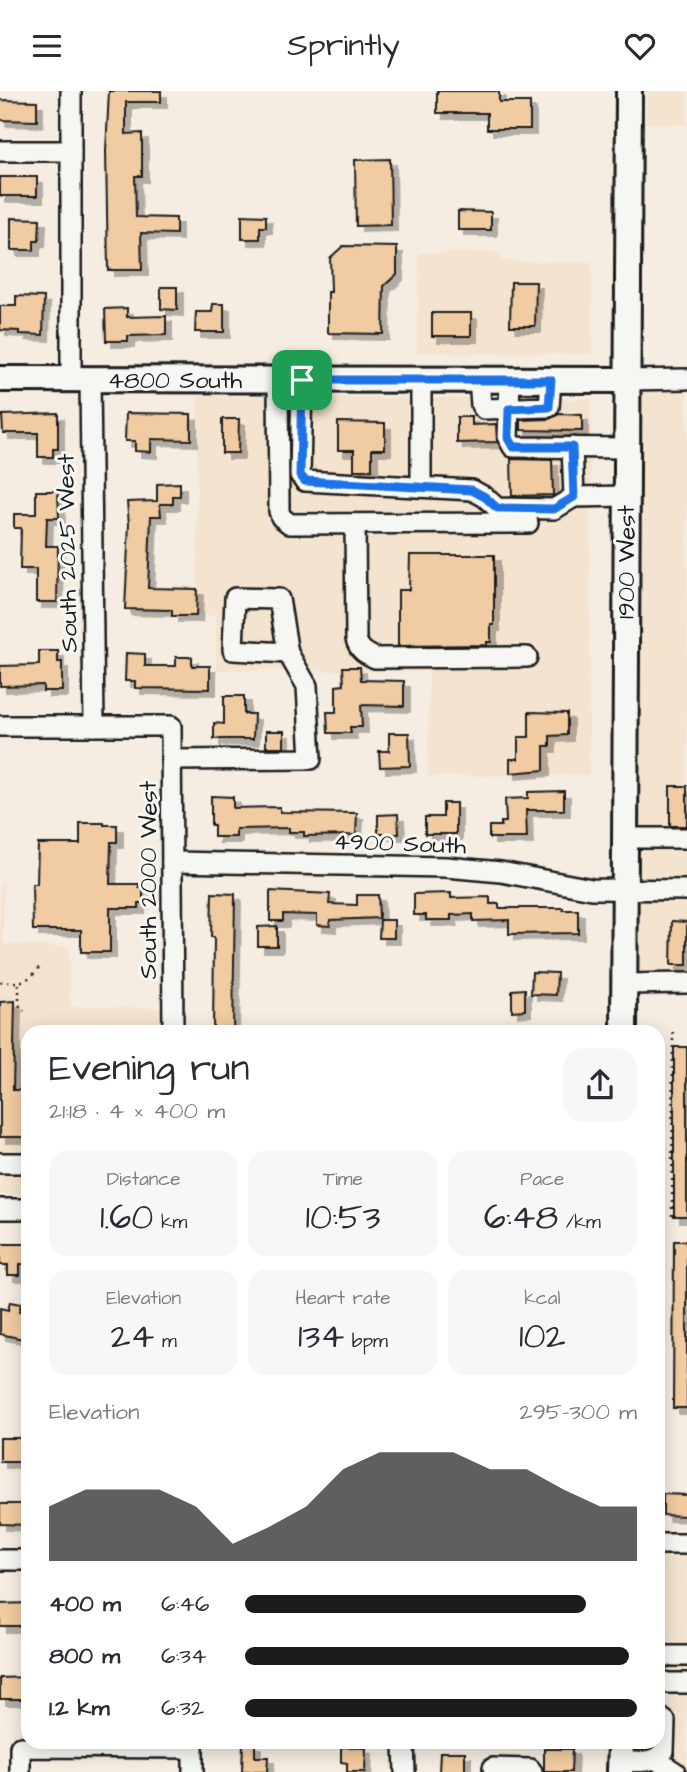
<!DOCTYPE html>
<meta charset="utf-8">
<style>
body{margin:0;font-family:"Architects Daughter",sans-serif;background:#f7f7f7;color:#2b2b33;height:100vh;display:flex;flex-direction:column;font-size:26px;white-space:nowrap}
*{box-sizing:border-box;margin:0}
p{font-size:23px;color:#7c7c81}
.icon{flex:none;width:38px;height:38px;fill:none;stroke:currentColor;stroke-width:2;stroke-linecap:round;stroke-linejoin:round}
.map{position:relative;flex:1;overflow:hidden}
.details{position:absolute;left:21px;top:934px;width:644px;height:724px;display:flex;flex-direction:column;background:#fff;border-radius:21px;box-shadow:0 4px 18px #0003}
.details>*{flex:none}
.pin{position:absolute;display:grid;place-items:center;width:60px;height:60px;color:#fff;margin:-30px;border-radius:14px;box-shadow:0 4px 10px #0006}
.round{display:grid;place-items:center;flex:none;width:74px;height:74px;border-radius:21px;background:#f7f7f7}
.summary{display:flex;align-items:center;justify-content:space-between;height:119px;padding:0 28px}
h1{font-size:38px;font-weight:600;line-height:52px}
.metrics{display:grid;grid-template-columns:repeat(3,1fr);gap:10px;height:119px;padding:7px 28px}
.metrics div{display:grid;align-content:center;border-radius:18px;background:#f7f7f7;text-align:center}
.metrics b{font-size:35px;font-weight:600}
.metrics small{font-size:19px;font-weight:400}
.metrics p{font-size:19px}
.chart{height:196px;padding:14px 28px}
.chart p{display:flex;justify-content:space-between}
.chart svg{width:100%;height:126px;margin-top:7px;fill:#1c1c1c;opacity:.7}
ul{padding:0 28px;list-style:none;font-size:23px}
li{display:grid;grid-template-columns:112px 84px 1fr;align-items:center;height:52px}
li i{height:18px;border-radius:9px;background:#1c1c1c}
header{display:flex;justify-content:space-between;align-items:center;height:91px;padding:0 28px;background:#fff;font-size:32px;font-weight:600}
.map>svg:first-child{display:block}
.built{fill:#f4e3ce}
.building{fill:#f1cba1;stroke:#1c1c1c;stroke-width:2;filter:url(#shadow)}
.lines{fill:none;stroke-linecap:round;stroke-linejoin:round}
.minor-casing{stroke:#1c1c1c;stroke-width:24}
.major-casing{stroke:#1c1c1c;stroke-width:30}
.path{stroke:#1c1c1c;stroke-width:2.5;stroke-dasharray:2 5;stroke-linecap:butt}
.minor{stroke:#f6f6f2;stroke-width:19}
.major{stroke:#f6f6f2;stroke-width:24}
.route-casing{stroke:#fff;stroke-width:14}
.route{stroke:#1a73e8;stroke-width:9}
.labels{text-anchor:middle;stroke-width:6;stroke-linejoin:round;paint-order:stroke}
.street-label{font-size:24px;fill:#1c1c1c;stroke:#f6f6f2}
</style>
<header><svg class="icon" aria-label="menu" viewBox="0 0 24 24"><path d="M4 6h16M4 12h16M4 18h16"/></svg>Sprintly<svg class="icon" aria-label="heart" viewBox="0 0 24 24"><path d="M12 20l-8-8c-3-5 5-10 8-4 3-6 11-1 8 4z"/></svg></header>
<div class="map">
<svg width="687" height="1681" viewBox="0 0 687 1681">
<defs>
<filter id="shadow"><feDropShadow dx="6" dy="6" stdDeviation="0" flood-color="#0004"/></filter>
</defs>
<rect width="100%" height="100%" fill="#f5ede2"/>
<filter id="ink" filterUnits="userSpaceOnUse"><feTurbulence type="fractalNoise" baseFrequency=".0143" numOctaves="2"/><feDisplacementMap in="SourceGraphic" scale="14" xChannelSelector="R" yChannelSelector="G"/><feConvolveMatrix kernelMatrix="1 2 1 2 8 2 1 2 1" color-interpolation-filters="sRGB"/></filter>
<g filter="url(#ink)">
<!-- built -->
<g class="built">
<rect x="646" y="0" width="41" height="33"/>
<path d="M 501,161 L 502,170 L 592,172 L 592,263 L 417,262 L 419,162 Z"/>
<rect x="639" y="298" width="48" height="601"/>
<path d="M 197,305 L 591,308 L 589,684 L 428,685 L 429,581 L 216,579 L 216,525 L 197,524 Z"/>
<path d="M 0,791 L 4,791 L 3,853 L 69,856 L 70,916 L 178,917 L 178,941 L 28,942 L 28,1103 L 0,1103 Z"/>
<path d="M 658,1465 L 687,1466 L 687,1681 L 632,1681 L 632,1652 L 658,1652 Z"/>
</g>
<!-- building -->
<g class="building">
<path d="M 109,0 L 161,0 L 161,11 L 126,11 L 126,43 L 142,42 L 142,85 L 135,85 L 136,126 L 176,127 L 176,143 L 141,142 L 142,179 L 108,179 L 106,60 Z"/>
<path d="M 437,0 L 499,0 L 499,11 L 530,11 L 530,38 L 487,38 L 487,22 L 437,22 Z"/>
<path d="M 0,9 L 37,10 L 37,30 L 0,29 Z"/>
<path d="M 390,68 L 391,134 L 356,135 L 355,69 Z"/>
<rect x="0" y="86" width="37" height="19"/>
<path d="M 458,120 L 491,121 L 491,139 L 458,139 Z"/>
<path d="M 242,124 L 266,125 L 266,136 L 260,136 L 260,148 L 242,148 Z"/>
<path d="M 11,127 L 40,128 L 39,150 L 34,150 L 34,159 L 11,159 Z"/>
<path d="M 343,155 L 397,156 L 397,183 L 384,195 L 383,243 L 328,242 L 328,201 L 331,201 L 330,167 Z"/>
<path d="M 511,191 L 536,191 L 535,235 L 510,235 Z"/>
<path d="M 161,196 L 177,196 L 177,219 L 161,218 Z"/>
<path d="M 16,205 L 44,206 L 43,244 L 20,243 L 20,240 L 0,239 L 0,215 L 16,215 Z"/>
<path d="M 213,213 L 224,213 L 224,241 L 195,241 L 196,221 L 212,221 Z"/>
<path d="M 127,217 L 127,226 L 166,225 L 166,244 L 128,245 L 128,250 L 106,250 L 105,218 Z"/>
<rect x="432" y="222" width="39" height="23"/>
<path d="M 58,322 L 58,358 L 53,358 L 53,366 L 38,366 L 38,342 L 3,342 L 2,324 Z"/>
<path d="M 126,322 L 191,323 L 191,349 L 151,348 L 151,361 L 135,360 L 135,350 L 125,350 Z"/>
<path d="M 559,323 L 582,324 L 582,340 L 521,339 L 521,329 L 549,328 Z"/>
<path d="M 457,326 L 472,326 L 472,334 L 496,333 L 497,351 L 457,352 Z"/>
<path d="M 222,328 L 239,328 L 238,362 L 222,362 Z"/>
<path d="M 338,331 L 385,332 L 385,358 L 372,358 L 372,379 L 354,379 L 354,359 L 338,359 Z"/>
<path d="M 511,368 L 552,369 L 553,404 L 512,405 Z"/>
<path d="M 180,392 L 180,405 L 173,405 L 173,413 L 160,413 L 161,425 L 151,425 L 148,497 L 197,498 L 196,525 L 172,525 L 172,519 L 125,518 L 129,433 L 127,411 L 157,410 L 157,393 Z"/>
<path d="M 36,400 L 58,400 L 59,427 L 47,427 L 46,455 L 58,455 L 57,511 L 36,511 L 36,478 L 20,478 L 21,437 L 14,437 L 14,423 L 36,423 Z"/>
<path d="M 410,464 L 494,464 L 494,534 L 491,534 L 491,551 L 487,551 L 487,554 L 398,555 L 398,499 L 409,499 Z"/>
<path d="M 39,560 L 58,560 L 58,571 L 62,571 L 62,600 L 43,600 L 43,594 L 0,595 L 0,575 L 39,574 Z"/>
<path d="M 126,562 L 145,563 L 145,575 L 176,575 L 176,566 L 192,566 L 192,575 L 210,575 L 210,598 L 135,597 L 135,590 L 125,590 Z"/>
<path d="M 343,576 L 360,576 L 361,589 L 404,590 L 404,615 L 361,614 L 362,636 L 350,636 L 351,642 L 328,642 L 327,621 L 336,621 L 336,595 L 344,594 Z"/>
<path d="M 224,605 L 244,605 L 244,623 L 254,623 L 253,648 L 214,648 L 214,632 L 224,633 Z"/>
<path d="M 529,621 L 567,622 L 567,644 L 550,645 L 550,655 L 544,655 L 544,679 L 510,682 L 510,668 L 518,668 L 518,646 L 529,646 Z"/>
<rect x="266" y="640" width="18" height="16"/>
<path d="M 389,642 L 409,642 L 410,675 L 380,676 L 379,660 L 389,660 Z"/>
<rect x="670" y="695" width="17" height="40"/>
<path d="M 564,700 L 564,719 L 526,719 L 527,747 L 489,747 L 489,735 L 501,735 L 501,731 L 506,731 L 505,708 L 528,707 L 528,701 Z"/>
<path d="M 211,705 L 233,706 L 233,717 L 280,716 L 280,721 L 357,722 L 356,744 L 304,745 L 304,741 L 289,741 L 289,737 L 236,738 L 236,746 L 214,746 L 214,734 L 211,734 Z"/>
<path d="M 443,712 L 456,712 L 456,743 L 425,743 L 425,726 L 443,726 Z"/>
<path d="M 398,723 L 399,743 L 378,743 L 378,724 Z"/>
<path d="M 80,732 L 104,732 L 104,734 L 117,734 L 117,751 L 111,751 L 110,793 L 139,793 L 139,797 L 143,797 L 143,812 L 139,812 L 139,817 L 110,817 L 110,861 L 81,861 L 81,839 L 33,839 L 32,793 L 37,793 L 38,753 L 80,753 Z"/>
<path d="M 270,800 L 330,803 L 329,813 L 357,814 L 357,804 L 378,804 L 379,827 L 330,829 L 330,835 L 317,834 L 317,824 L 283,823 L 283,830 L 270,830 Z"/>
<path d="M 212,802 L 235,803 L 233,942 L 213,942 L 214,846 L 211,846 Z"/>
<path d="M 451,802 L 451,807 L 490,806 L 490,813 L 499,813 L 499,817 L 563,817 L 563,819 L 578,819 L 578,842 L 509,843 L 509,829 L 473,830 L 473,823 L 451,824 L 451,829 L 426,829 L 426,824 L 414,824 L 414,803 Z"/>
<path d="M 380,829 L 394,829 L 394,847 L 379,847 Z"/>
<path d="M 672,830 L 687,831 L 687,874 L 671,874 Z"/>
<path d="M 277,835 L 277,855 L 258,855 L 258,836 Z"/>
<path d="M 532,881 L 557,882 L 556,904 L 531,903 Z"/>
<path d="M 525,898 L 525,919 L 512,920 L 512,899 Z"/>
<path d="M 15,910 L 13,999 L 28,999 L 28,1046 L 0,1046 L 0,911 Z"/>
<rect x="674" y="956" width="13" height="169"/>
<path d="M 674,1150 L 687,1150 L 687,1317 L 673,1317 Z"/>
<path d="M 0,1153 L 28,1153 L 28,1173 L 20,1173 L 20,1184 L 8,1184 L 8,1174 L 0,1174 Z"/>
<path d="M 10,1211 L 21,1213 L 19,1221 L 28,1223 L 28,1249 L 0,1243 L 0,1217 L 8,1219 Z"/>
<rect x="0" y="1347" width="28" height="24"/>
<path d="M 663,1403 L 687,1404 L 687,1425 L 663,1424 Z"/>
<path d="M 0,1413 L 28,1413 L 28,1434 L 0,1433 Z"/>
<path d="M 28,1512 L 28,1535 L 0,1535 L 0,1513 Z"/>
<path d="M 28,1586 L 28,1608 L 0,1608 L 0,1587 Z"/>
<path d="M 243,1652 L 255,1652 L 255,1666 L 268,1666 L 267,1681 L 242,1681 Z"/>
<path d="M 341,1656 L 366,1657 L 365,1681 L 347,1681 L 347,1672 L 341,1671 Z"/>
<path d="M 544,1658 L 572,1658 L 571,1681 L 544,1681 Z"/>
<path d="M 440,1661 L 465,1661 L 465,1681 L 439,1681 Z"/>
</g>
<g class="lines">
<defs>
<g id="minor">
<path d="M 0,60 L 71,60"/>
<path d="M 71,288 L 71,0"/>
<path d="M 90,289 L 94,635"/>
<path d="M 278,289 L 279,420 L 281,426 L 290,433 L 528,432"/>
<path d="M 302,289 L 300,384 L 305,390 L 472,399 L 485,406 L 497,417 L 554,418 L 574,406 L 627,405"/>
<path d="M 479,289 L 481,314 L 484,318 L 549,316 L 551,289"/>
<path d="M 510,289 L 508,347 L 513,356 L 627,357"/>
<path d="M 627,289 L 687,288"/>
<path d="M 572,356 L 574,406"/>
<path d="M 421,396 L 421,289"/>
<path d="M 355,433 L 356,548 C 359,559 365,562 375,567 L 527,566"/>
<path d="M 0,635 L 171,635 L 173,942"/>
<path d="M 171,669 L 311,668 L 307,595 L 288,562 L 279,508 L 235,507 L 233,559 L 288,562"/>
<path d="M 625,747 L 687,747"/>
<path d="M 172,771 L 446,776 L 501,781 L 592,798 L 687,799"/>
<path d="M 624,893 L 687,892"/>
<path d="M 0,1072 L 28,1072"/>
<path d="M 0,1118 L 28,1118"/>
<path d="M 658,1453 L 687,1453"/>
<path d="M 0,1469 L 28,1469"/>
<path d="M 658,1568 L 668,1565 L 687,1565"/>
<path d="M 658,1589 L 668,1592 L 687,1592"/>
<path d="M 193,1652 L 193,1681"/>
<path d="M 404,1652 L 405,1681"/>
<path d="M 658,1667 L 661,1672 L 675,1681"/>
<path d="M 621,1670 C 637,1670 653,1674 664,1660 L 665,1630 L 658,1625"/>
<path d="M 493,1677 L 530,1678 L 532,1681"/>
<path d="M 20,1681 L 20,1656 L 193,1657"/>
</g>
<g id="major">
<path d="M 0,288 L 627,289"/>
<path d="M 624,942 L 629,0"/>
<path d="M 620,1681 L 621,1652"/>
</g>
</defs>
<!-- minor casing -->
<use href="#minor" class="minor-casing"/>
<!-- major casing -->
<use href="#major" class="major-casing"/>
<!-- path -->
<g class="path">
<path d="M 0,891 C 18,892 29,892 39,876"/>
<path d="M 19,893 L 19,914 L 24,920"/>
<path d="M 672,1125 L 673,936"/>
</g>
<!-- minor -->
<use href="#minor" class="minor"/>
<!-- major -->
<use href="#major" class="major"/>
</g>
</g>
<g class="lines" filter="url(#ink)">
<defs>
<path id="route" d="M 302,289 L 551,289 L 549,316 L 509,318 L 508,347 L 513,356 L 572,356 L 574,406 L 554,418 L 497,417 L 485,406 L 472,399 L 305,390 L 300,384 Z"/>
</defs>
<!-- route casing -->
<use href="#route" class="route-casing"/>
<!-- route -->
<use href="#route" class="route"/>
</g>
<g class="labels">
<!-- street labels -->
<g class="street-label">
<text x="175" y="297">4800 South</text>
<text transform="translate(67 462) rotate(-91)" y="8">South 2025 West</text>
<text transform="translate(626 471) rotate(-90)" y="8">1900 West</text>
<text transform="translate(400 752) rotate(2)" y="8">4900 South</text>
<text transform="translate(148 789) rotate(-90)" y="8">South 2000 West</text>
</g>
</g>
</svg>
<div class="pin" style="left:302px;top:289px;background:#1e9e55"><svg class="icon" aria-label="arrive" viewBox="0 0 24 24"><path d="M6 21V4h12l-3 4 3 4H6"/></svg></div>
<section class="details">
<div class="summary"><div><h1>Evening run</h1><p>21:18 · 4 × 400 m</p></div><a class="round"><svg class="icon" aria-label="share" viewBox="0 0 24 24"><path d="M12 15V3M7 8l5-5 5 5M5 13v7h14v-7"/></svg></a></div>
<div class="metrics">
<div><p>Distance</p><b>1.60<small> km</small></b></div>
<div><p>Time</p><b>10:53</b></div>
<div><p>Pace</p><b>6:48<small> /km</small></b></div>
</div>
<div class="metrics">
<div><p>Elevation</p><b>24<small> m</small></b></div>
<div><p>Heart rate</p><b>134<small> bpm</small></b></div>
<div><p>kcal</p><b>102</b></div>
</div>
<div class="chart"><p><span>Elevation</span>295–300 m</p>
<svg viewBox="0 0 160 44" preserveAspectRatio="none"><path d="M0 44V25L10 19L20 19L30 19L40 25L50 38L60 32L70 25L80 12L90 6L100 6L110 6L120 12L130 12L140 19L150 25L160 25V44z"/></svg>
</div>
<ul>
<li><b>400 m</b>6:46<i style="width:87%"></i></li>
<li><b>800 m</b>6:34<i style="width:98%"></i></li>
<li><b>1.2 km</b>6:32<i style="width:100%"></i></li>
</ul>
</section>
</div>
